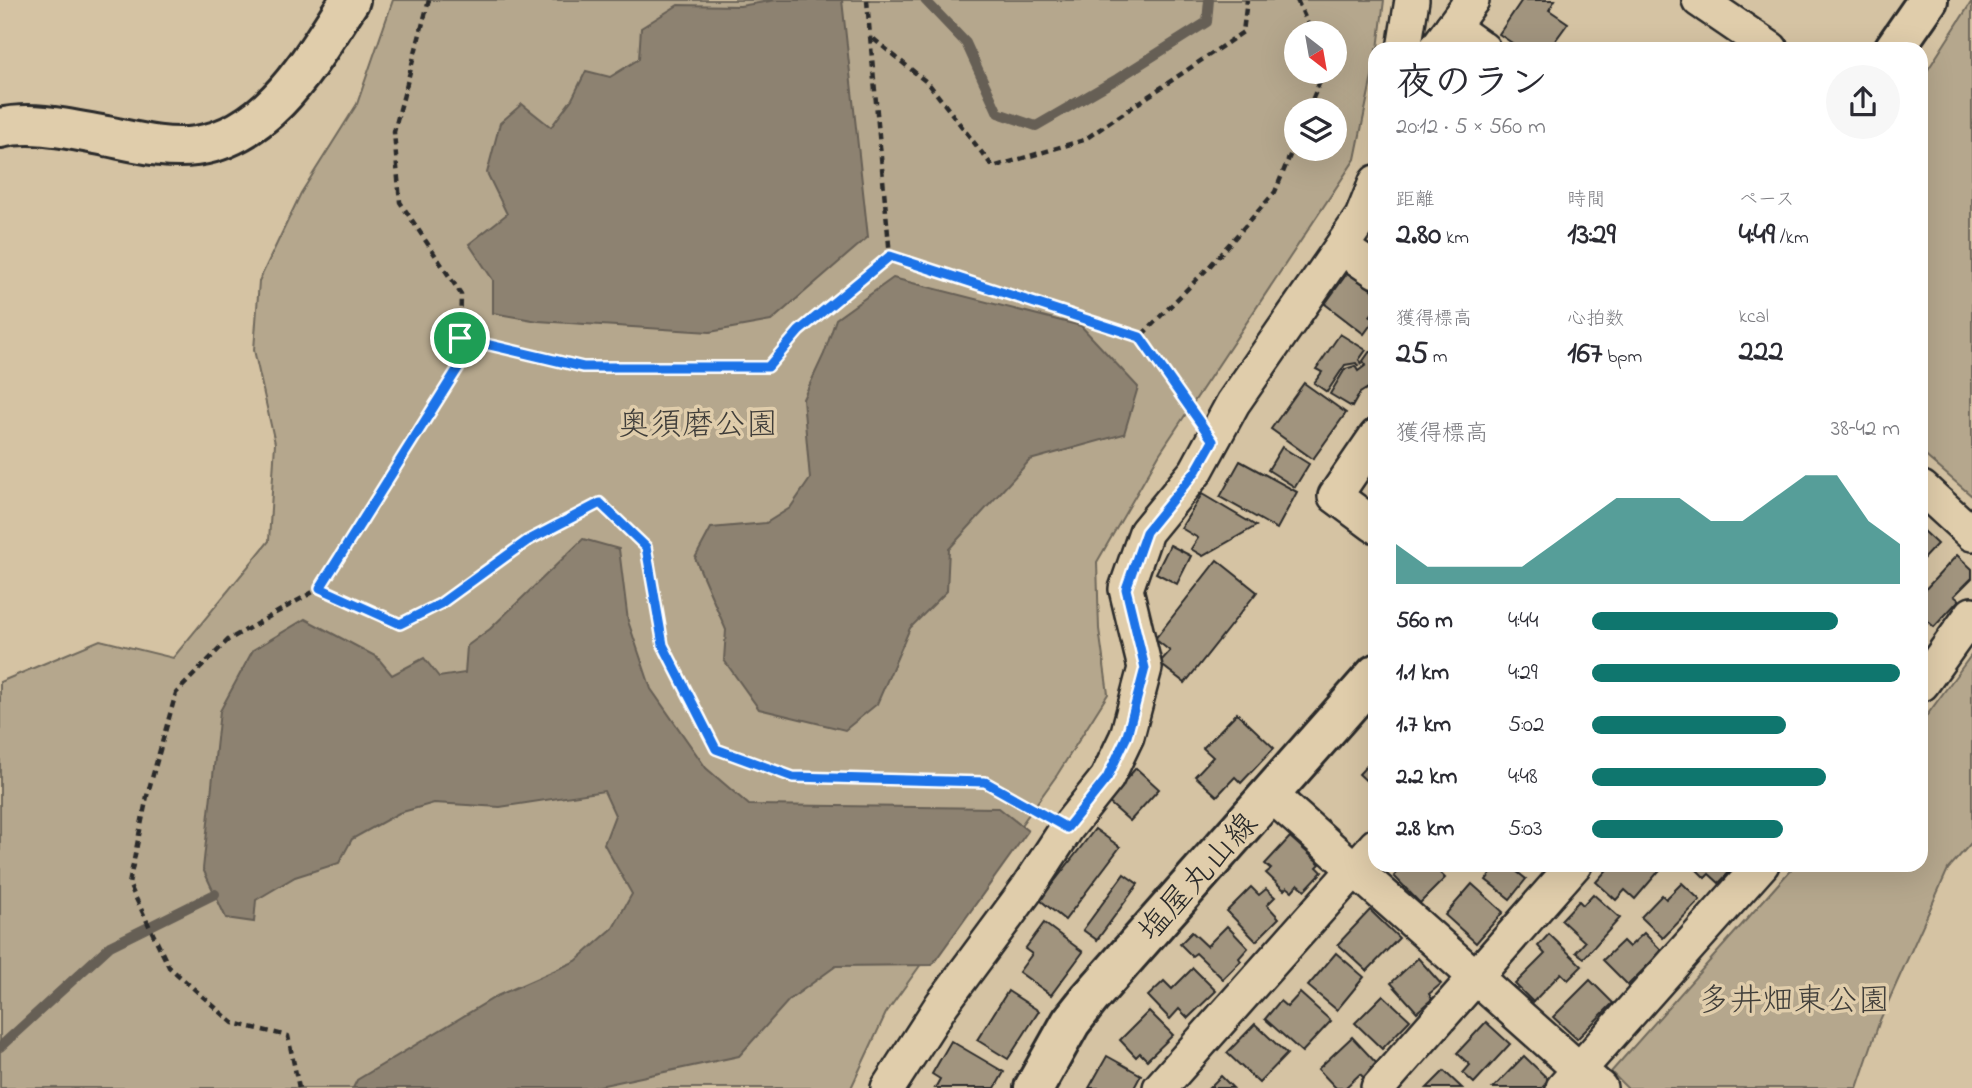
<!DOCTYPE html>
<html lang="ja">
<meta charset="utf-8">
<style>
body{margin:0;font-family:"Indie Flower","Klee One",sans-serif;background:#f7f7f7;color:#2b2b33;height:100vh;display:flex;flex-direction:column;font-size:26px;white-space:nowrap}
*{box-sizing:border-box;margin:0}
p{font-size:23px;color:#7c7c81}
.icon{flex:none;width:38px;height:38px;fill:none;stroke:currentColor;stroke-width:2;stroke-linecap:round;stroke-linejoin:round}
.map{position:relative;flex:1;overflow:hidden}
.sheet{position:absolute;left:1368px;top:42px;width:560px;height:830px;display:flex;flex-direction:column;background:#fff;border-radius:21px;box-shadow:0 7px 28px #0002}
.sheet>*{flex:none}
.needle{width:46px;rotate:149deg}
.tools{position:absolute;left:1284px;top:21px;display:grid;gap:14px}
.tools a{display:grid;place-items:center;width:63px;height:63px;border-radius:50%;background:#fff;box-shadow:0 7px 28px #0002;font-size:35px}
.pin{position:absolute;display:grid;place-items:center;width:60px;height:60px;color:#fff;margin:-30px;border:4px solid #fff;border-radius:50%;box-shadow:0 2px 7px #0007}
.round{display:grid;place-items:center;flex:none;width:74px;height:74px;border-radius:37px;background:#f7f7f7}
.headline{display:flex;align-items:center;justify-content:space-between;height:119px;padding:0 28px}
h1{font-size:38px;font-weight:800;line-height:52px}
.figures{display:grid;grid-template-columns:repeat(3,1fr);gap:10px;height:119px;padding:7px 28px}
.figures div{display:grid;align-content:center}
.figures b{font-size:30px;font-weight:800}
.figures small{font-size:19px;font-weight:400}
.figures p{font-size:19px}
.chart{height:196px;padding:14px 28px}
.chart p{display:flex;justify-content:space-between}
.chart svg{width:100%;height:126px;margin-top:7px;fill:#0f766e;opacity:.7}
ul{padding:0 28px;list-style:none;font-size:23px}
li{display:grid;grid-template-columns:112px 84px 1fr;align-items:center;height:52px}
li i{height:18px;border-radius:9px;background:#0f766e}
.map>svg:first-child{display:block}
.green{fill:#b5a78d;stroke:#70695c;stroke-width:2;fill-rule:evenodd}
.water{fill:#8d8271;stroke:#665f55;stroke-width:2}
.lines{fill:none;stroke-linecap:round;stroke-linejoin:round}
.stream{stroke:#665f55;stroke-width:10}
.building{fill:#a1947e;stroke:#2b2b2b;stroke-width:2}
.minor-casing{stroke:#2b2b2b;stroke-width:38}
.tertiary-casing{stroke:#2b2b2b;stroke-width:44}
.primary-casing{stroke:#2b2b2b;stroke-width:44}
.path{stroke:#2b2b2b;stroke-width:4.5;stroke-dasharray:7 5;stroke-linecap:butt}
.minor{stroke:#e0cdab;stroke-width:33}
.tertiary{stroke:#e0cdab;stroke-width:38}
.primary{stroke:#e0cdab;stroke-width:38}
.route-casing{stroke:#fff;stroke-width:14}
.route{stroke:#1a73e8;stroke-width:9}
.labels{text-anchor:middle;stroke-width:7;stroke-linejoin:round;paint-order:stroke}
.park-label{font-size:32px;fill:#403e3a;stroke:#e0cdab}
.street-label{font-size:32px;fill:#2b2b2b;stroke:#e0cdab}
</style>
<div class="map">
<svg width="1972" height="1088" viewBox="0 0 1972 1088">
<rect width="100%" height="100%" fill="#d5c3a3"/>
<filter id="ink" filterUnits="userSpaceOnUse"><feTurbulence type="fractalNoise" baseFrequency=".0143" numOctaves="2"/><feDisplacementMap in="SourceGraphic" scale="14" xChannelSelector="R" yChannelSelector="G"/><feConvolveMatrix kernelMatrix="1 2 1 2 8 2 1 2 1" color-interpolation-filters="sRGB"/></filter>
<g filter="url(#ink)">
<!-- green -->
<g class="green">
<path d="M 393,0 L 1384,0 L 1378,49 L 1376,49 L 1375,62 L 1355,159 L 1160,453 L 1097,562 L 1099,629 L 1108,694 L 1057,775 L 886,1013 L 851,1088 L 0,1088 L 0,682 L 100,640 L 173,658 L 269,541 L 275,443 L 254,350 L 259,281 L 301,193 L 357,104 ZM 1297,33 L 1335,33 L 1335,72 L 1297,72 ZM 1297,110 L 1335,110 L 1335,149 L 1297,149 Z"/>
<path d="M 1972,1 L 1972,496 L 1922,453 L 1922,79 Z"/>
<path d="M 1972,654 L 1972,842 L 1948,869 L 1880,1020 L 1857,1088 L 1627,1088 L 1611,1072 L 1795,865 L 1922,864 L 1922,722 Z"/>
</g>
<!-- water -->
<g class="water">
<path d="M 776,0 L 842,0 L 868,237 L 771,321 L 710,332 L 538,321 L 493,313 L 493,280 L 469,244 L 507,214 L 487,173 L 500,123 L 522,104 L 551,127 L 572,99 L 586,71 L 610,77 L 639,59 L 641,28 L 678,5 L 740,6 Z"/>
<path d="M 893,278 L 1081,326 L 1138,387 L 1124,434 L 1030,460 L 949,549 L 947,591 L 910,628 L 877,704 L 845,730 L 759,709 L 724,660 L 726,630 L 695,558 L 711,528 L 766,523 L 790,508 L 810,479 L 803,399 L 824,354 L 836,319 Z"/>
<path d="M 583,539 L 619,549 L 628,621 L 651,689 L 706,768 L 749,805 L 999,808 L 1028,831 L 932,965 L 836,966 L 789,1000 L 739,1056 L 590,1088 L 353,1088 L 357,1080 L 497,996 L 576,961 L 613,928 L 632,894 L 604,844 L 615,815 L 604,791 L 500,807 L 434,803 L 399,813 L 352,839 L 339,863 L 295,877 L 256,900 L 254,922 L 226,918 L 203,869 L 220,711 L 253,650 L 305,619 L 377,657 L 392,675 L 424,658 L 439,677 L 465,673 L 467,646 L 490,629 Z"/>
</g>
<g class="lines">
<!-- stream -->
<g class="stream">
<path d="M 925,0 L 966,43 L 998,113 L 1036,126 L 1117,79 L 1207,22 L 1209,0"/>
<path d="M 0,1047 L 110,946 L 215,894"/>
</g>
</g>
<!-- building -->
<g class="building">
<path d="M 1522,0 L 1555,0 L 1549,10 L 1568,23 L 1550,48 L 1552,49 L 1521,49 L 1499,34 Z"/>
<path d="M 1348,272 L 1376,293 L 1376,309 L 1370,316 L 1375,319 L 1364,334 L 1325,304 Z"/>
<path d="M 1340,334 L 1366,350 L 1359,360 L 1362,363 L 1358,366 L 1356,363 L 1345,365 L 1327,392 L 1314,383 L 1322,372 L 1316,369 Z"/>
<path d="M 1370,351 L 1376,354 L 1376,383 L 1360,393 L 1352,407 L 1330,394 L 1345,369 L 1355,366 L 1358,371 L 1366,365 L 1363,361 Z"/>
<path d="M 1304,383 L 1346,413 L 1313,459 L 1271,429 Z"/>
<path d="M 1282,447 L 1309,464 L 1295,487 L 1268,470 Z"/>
<path d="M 1240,461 L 1297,492 L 1277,529 L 1220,497 Z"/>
<path d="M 1202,494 L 1256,526 L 1203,556 L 1191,549 L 1198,538 L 1181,528 Z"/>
<path d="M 1922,530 L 1937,544 L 1922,560 Z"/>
<path d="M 1170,545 L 1191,556 L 1177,584 L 1156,573 Z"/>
<path d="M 1957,555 L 1972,569 L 1972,578 L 1954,596 L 1959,600 L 1934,627 L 1922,616 L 1922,593 Z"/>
<path d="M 1217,560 L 1257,592 L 1185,683 L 1159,663 L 1170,651 L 1155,639 Z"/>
<path d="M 1237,713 L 1274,748 L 1241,783 L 1235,777 L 1217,796 L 1195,776 L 1213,757 L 1203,748 Z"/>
<path d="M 1376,756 L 1376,790 L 1359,774 Z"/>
<path d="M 1136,768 L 1159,789 L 1130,821 L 1107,801 Z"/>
<path d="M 1095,829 L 1120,847 L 1065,920 L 1040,900 Z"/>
<path d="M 1290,837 L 1320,864 L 1317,867 L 1322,872 L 1305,890 L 1298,884 L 1292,891 L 1287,887 L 1284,890 L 1266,873 L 1271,869 L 1265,864 Z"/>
<path d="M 1406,864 L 1431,864 L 1445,878 L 1420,903 L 1394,876 Z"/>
<path d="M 1521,864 L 1516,871 L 1526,879 L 1510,899 L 1486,880 L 1494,870 L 1488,864 Z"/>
<path d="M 1612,864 L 1665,864 L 1635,899 L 1625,890 L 1616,900 L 1596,882 Z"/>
<path d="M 1691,864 L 1737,864 L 1719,883 L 1709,874 L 1705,878 Z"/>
<path d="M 1124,874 L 1138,884 L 1097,940 L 1083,930 Z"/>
<path d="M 1682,883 L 1700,900 L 1663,938 L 1641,917 L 1662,895 L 1666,899 Z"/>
<path d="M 1472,884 L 1503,912 L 1476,943 L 1445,915 Z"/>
<path d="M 1251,887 L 1259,895 L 1266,889 L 1275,897 L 1267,905 L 1279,918 L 1256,941 L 1227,911 Z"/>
<path d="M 1593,894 L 1620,918 L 1584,958 L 1576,952 L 1585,942 L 1561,920 L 1579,901 L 1583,905 Z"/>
<path d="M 1370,910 L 1399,938 L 1367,971 L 1338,944 Z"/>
<path d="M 1044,923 L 1083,952 L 1051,995 L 1019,972 L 1032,954 L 1025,949 Z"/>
<path d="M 1227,926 L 1248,948 L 1239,958 L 1241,961 L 1223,979 L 1196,953 L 1192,956 L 1180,944 L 1192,932 L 1207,946 Z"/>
<path d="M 1644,933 L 1662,951 L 1628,985 L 1603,960 L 1623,941 L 1629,947 Z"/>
<path d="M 1549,934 L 1582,966 L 1568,980 L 1561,973 L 1533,1002 L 1515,984 L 1545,954 L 1538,946 Z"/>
<path d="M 1336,953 L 1364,977 L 1337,1010 L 1308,986 Z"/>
<path d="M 1418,958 L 1441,984 L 1429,994 L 1432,999 L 1417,1012 L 1391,983 Z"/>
<path d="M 1193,968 L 1216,991 L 1188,1018 L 1179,1009 L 1170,1019 L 1148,996 L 1164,981 L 1172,989 Z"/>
<path d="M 1590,980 L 1613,1003 L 1577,1039 L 1553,1017 Z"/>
<path d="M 1008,991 L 1039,1011 L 1008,1059 L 977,1040 Z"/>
<path d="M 1300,993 L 1331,1021 L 1302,1052 L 1265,1019 L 1280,1001 L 1287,1007 Z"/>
<path d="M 1383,995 L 1410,1020 L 1382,1049 L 1355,1023 Z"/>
<path d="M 1149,1011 L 1173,1035 L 1147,1060 L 1140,1053 L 1136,1057 L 1120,1040 Z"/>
<path d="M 1486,1022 L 1510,1044 L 1474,1083 L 1463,1073 L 1470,1065 L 1457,1053 Z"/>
<path d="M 1255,1024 L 1287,1054 L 1259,1083 L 1227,1053 Z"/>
<path d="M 1352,1037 L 1378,1065 L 1364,1078 L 1360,1074 L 1345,1088 L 1336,1088 L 1318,1069 Z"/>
<path d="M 951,1041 L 1004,1072 L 995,1088 L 935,1088 L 940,1079 L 932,1074 Z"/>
<path d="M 1107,1056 L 1141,1075 L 1134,1088 L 1089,1088 Z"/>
<path d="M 1524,1056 L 1549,1080 L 1542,1088 L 1493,1088 Z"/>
<path d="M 1444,1071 L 1462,1088 L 1427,1088 Z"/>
<path d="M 1221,1076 L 1233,1088 L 1209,1088 Z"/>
</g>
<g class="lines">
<defs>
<g id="minor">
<path d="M 1699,0 L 1771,49"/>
<path d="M 1452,27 L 1483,49"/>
<path d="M 1404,49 L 1412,0"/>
<path d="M 1436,49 L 1472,0"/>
<path d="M 1342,248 L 1376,271"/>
<path d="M 1922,488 L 1972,534"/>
<path d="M 1374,525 L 1335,496 L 1376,436"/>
<path d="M 1922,684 L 1972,614"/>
<path d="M 1270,794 L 1600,1088"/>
<path d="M 888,1088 L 942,1004 L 1027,889 L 1067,828 L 1107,778 L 1127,736 L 1145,668 L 1126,589 L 1146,532 L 1196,471 L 1233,403 L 1362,217 L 1376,182"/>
<path d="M 1160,1088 L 1376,845"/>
<path d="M 1378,1088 L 1575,864"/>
<path d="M 1563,1088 L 1762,864"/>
</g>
<g id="tertiary">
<path d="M 1894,49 L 1928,0"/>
<path d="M 1034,1088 L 1071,1022 L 1090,998 L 1376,674"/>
</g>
<path id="primary" d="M 0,128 C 34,120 72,130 106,136 C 136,142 166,150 196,146 C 272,135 312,57 350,0"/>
</defs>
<!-- minor casing -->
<use href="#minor" class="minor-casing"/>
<!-- tertiary casing -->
<use href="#tertiary" class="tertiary-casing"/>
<!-- primary casing -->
<use href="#primary" class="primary-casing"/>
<!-- path -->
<g class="path">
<path d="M 429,0 L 394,132 L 400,202 L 461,294 L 460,338"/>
<path d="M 867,0 L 870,36"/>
<path d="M 1297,0 L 1312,33"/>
<path d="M 1308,110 L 1324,72"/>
<path d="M 890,256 L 1140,337"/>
<path d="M 1193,413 L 1140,337 L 1209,267 L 1275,192 L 1297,138"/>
<path d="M 320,588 L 400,624 L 440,604 L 528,541 L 600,503 L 646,547 L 663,645 L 716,749 L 793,777 L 985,782 L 1041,814"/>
<path d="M 299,1088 L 288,1036 L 233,1023 L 169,967 L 129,884 L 147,796 L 176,693 L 228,640 L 320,588 L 460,365 L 460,338 L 583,367 L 768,367 L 799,331 L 890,256 L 870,36 L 929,84 L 993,167 L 1084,140 L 1243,32 L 1247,0"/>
</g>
<!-- minor -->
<use href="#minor" class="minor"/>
<!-- tertiary -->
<use href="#tertiary" class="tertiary"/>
<!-- primary -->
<use href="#primary" class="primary"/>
</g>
</g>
<g class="lines" filter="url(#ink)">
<defs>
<path id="route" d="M 890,256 L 1140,337 L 1213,441 L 1196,471 L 1146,532 L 1126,589 L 1145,668 L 1127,736 L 1107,778 L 1067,828 L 985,782 L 793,777 L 716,749 L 663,645 L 646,547 L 600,503 L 527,541 L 440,604 L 400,624 L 320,588 L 460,365 L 460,338 L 583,367 L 768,367 L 799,331 Z"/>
</defs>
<!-- route casing -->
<use href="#route" class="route-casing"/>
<!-- route -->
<use href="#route" class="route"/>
</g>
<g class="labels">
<!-- park labels -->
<g class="park-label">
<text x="698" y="434">奥須磨公園</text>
<text x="1794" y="1010">多井畑東公園</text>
</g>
<!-- street labels -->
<g class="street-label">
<text transform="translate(1197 876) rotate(-48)" y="11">塩屋丸山線</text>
</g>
</g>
</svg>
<div class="tools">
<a><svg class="needle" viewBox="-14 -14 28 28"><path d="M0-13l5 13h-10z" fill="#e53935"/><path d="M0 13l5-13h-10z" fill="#7c7c81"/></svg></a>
<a><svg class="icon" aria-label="layers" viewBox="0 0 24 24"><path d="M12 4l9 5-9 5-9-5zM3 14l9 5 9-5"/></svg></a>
</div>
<div class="pin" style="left:460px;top:338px;background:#1e9e55"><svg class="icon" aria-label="arrive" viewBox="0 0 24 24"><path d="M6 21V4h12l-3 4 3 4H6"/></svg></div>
<section class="sheet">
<div class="headline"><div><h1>夜のラン</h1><p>20:12 · 5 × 560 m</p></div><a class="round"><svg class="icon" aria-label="share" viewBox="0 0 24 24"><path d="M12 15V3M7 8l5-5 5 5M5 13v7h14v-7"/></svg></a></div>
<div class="figures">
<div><p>距離</p><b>2.80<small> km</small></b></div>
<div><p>時間</p><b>13:29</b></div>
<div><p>ペース</p><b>4:49<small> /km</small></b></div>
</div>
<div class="figures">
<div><p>獲得標高</p><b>25<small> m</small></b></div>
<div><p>心拍数</p><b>167<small> bpm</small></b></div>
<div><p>kcal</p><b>222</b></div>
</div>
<div class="chart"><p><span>獲得標高</span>38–42 m</p>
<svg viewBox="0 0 160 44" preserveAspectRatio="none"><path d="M0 44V30L10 38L20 38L30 38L40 38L50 30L60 22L70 14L80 14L90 14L100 22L110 22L120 14L130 6L140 6L150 22L160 30V44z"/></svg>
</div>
<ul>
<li><b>560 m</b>4:44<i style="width:80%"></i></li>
<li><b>1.1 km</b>4:29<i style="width:100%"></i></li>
<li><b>1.7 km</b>5:02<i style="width:63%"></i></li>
<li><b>2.2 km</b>4:48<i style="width:76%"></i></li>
<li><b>2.8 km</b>5:03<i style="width:62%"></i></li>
</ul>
</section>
</div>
